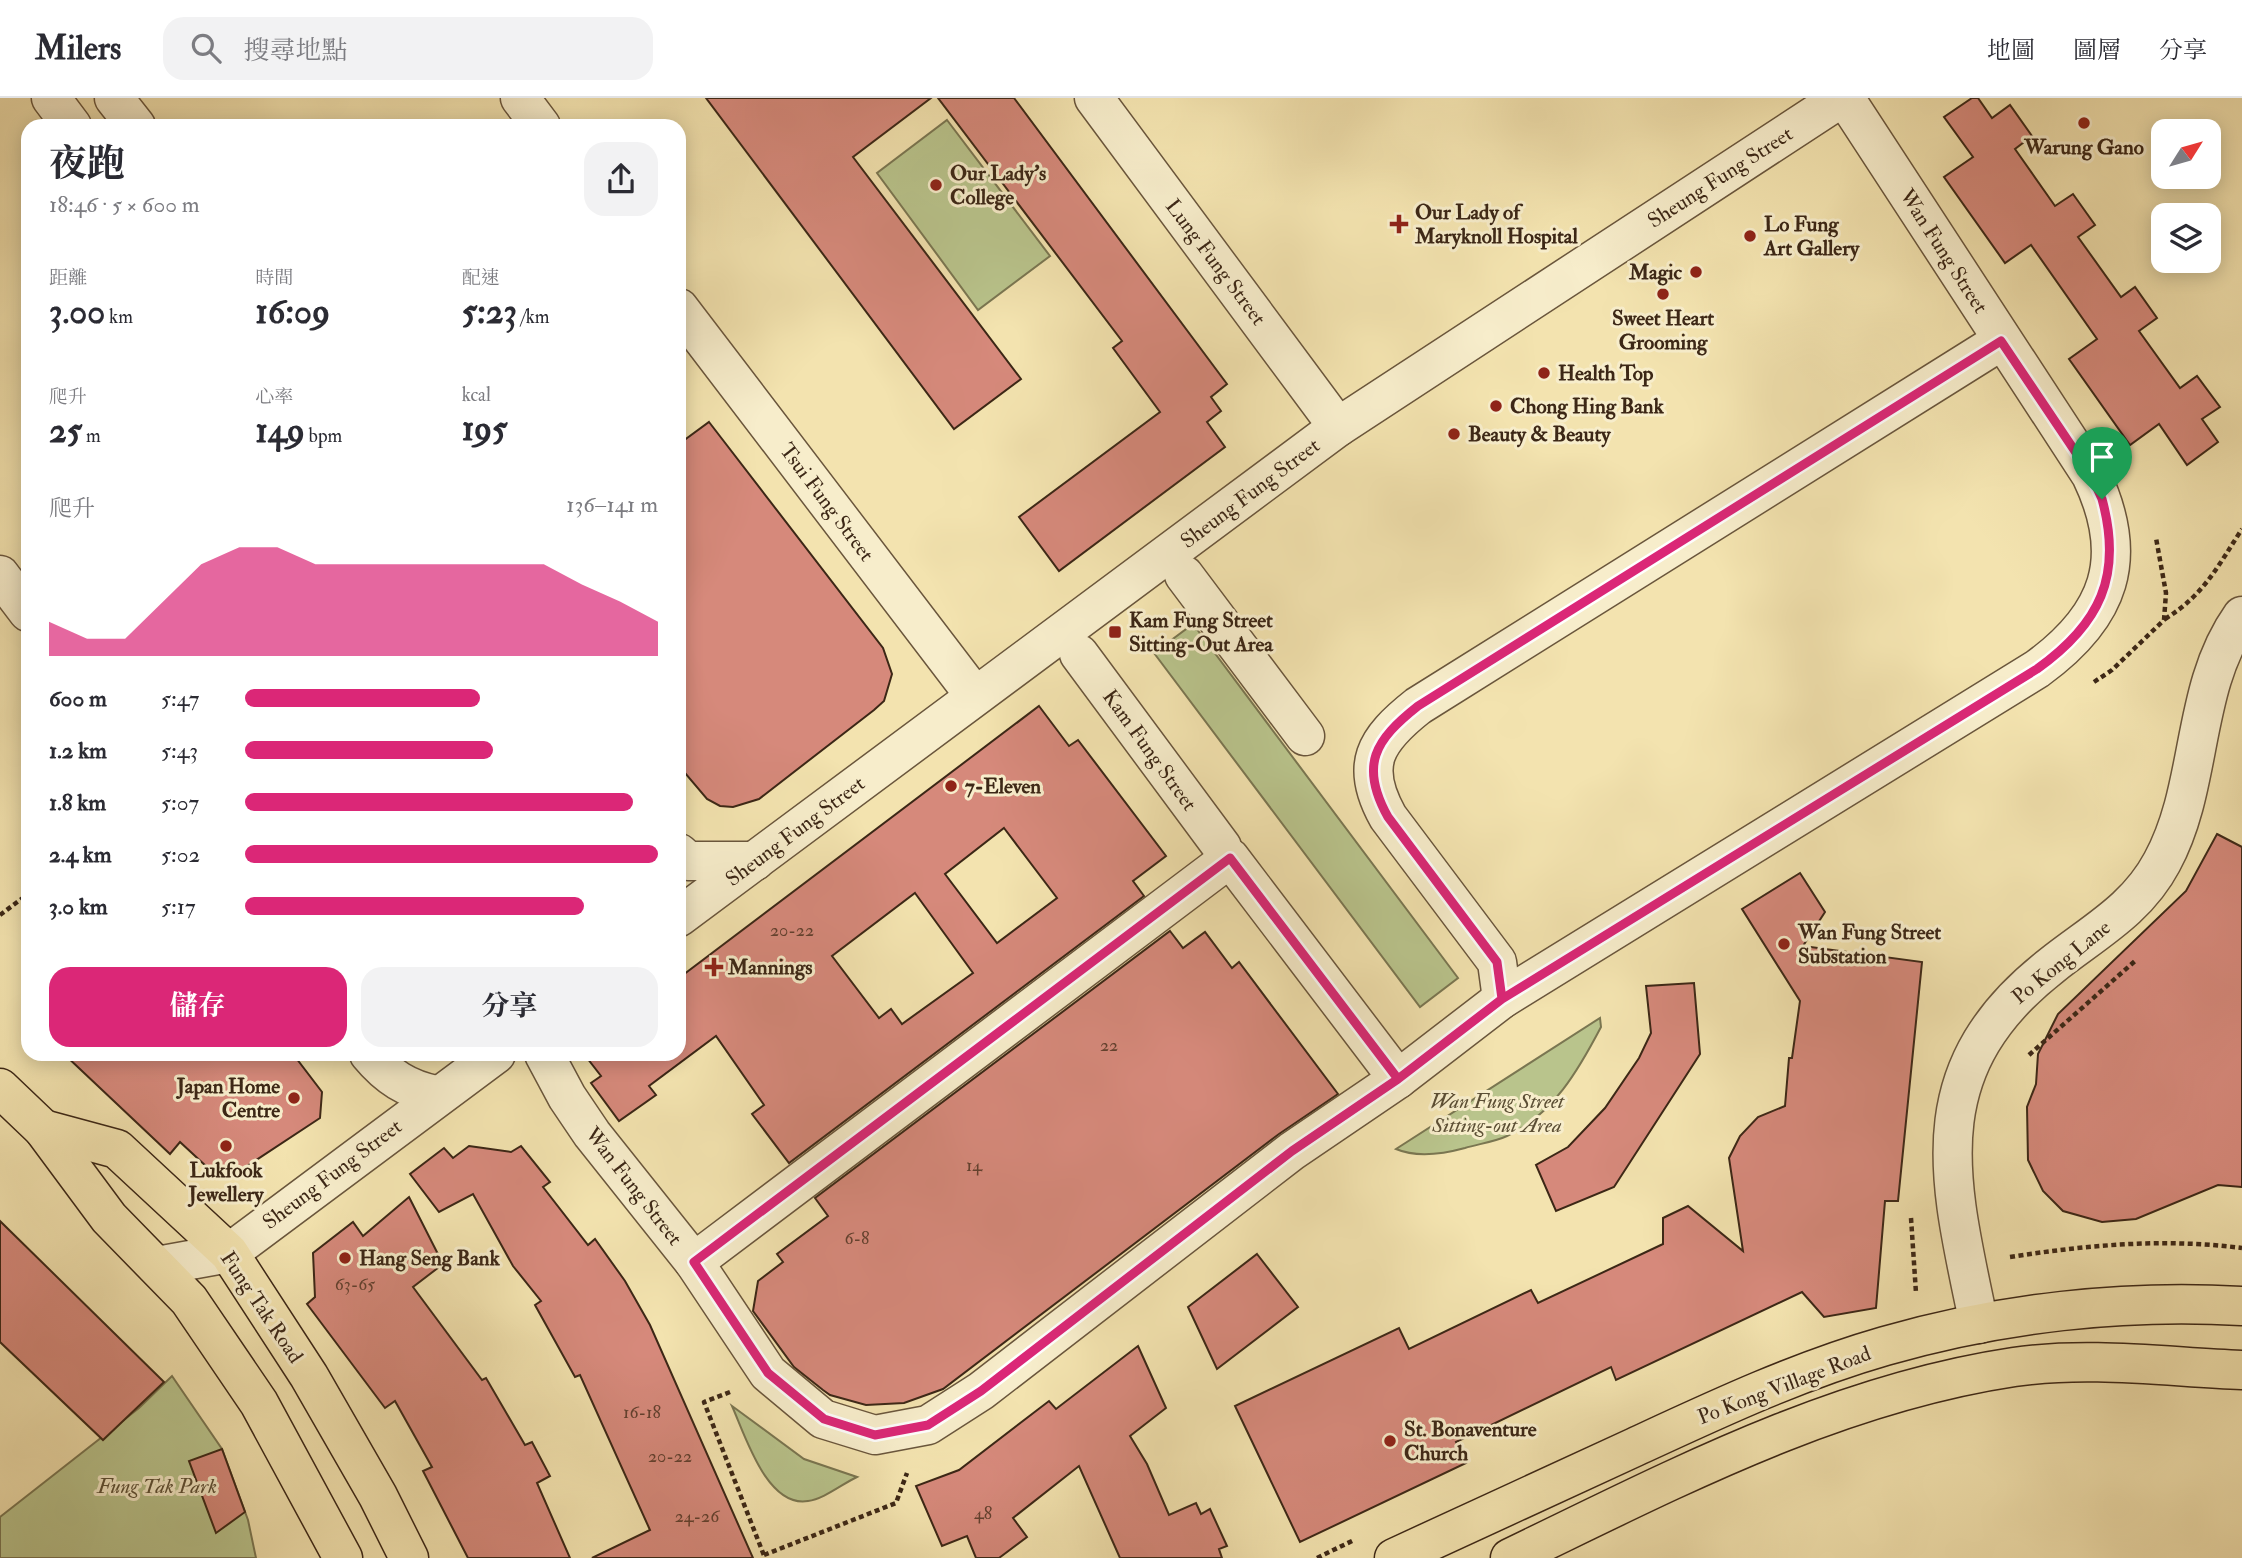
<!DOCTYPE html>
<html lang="zh-TW">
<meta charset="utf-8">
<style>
body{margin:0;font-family:"IM FELL Double Pica","Noto Serif TC",serif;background:#f2f2f3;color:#2b2b33;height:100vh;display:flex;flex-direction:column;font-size:26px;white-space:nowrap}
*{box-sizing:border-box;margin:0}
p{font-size:23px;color:#7c7c81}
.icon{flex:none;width:38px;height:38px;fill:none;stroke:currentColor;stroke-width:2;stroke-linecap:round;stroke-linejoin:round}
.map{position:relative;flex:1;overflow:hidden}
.details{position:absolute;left:21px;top:21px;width:665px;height:942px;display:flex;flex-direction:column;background:#fff;border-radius:21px;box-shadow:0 4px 18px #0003}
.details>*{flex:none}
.needle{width:46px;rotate:53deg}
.tools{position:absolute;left:2151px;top:21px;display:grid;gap:14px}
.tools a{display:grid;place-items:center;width:70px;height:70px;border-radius:14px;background:#fff;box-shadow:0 4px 18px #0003;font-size:35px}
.pin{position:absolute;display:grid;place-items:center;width:60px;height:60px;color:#fff;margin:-72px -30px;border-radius:50% 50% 50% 0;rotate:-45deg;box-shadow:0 0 7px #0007}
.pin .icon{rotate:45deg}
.round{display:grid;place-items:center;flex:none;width:74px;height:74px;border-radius:21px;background:#f2f2f3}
.headline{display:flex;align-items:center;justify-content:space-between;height:119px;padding:0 28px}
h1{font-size:38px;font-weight:700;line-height:52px}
.figures{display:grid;grid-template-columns:repeat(3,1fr);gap:10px;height:119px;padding:7px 28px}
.figures div{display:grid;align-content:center}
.figures b{font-size:35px;font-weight:700}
.figures small{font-size:19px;font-weight:400}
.figures p{font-size:19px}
.chart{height:196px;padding:14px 28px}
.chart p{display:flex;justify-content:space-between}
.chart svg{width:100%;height:126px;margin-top:7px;fill:#db2777;opacity:.7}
.cta{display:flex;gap:14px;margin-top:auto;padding:14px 28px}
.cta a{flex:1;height:80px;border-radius:21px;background:#db2777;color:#fff;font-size:28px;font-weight:700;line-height:80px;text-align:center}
.cta a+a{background:#f2f2f3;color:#2b2b33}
ul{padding:0 28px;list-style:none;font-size:23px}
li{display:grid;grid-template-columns:112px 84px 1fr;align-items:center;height:52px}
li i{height:18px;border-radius:9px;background:#db2777}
header{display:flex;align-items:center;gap:42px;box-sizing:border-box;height:98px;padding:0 35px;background:#fff;border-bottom:2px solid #e1e1e2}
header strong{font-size:33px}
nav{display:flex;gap:38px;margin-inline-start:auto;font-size:24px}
.search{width:490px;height:63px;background:#f2f2f3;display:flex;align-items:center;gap:18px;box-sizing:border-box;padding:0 24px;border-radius:21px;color:#7c7c81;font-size:26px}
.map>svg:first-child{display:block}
.green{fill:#b9c48c;stroke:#7a7651;stroke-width:2}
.building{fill:#d6897b;stroke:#3c2716;stroke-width:2;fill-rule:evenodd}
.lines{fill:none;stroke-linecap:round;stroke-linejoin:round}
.minor-casing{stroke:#6a563c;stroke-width:41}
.major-casing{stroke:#3c2716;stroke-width:41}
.path{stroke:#3c2716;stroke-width:4.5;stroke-dasharray:5 3.5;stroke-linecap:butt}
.minor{stroke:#f7edcb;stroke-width:38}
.major{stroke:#f3e3af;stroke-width:38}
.route-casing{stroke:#fff;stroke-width:14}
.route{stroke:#db2777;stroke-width:9}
.poi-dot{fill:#8f2418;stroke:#f7edcb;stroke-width:2.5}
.labels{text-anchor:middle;stroke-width:6;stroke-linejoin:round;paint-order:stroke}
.number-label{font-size:18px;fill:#62402f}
.poi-label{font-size:21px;font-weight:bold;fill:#3c2716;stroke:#f7edcb;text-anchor:start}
.street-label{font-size:21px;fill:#3c2716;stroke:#f7edcb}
.park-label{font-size:21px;font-style:italic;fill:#5b4e34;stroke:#f7edcb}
</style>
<header>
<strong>Milers</strong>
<div class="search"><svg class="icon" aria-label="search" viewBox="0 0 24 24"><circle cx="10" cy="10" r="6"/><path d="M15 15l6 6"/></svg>搜尋地點</div>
<nav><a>地圖</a><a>圖層</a><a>分享</a></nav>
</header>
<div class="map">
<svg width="2242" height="1460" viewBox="0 0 2242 1460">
<rect width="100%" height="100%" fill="#f3e3af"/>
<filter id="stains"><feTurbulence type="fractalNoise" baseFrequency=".00286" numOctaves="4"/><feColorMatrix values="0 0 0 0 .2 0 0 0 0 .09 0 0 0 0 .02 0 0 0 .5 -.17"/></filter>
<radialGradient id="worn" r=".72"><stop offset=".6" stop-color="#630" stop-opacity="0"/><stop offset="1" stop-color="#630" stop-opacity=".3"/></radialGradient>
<!-- green -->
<g class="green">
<path d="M 947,22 L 1050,158 L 978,212 L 877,75 Z"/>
<path d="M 1193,526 L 1458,880 L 1420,909 L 1154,555 Z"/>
<path d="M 1600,920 L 1601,929 C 1579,971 1553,1017 1507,1038 C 1494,1044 1478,1046 1465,1050 C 1443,1056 1417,1060 1396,1051 Z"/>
<path d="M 172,1278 L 222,1351 L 248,1422 L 256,1460 L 0,1460 L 0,1419 L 139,1310 Z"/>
<path d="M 732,1308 L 804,1361 L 857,1379 C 842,1386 824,1401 808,1403 C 767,1410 745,1337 732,1308 Z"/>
</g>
<!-- building -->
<g class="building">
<path d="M 706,0 L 931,0 L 853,59 L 1021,281 L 954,331 Z"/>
<path d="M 938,0 L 1014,0 L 1227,286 L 1211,299 L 1221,313 L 1207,324 L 1225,349 L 1059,473 L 1019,419 L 1160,314 L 1113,250 L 1122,243 Z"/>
<path d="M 1972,0 L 1978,0 L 1992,20 L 2010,7 L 2032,38 L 2015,51 L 2055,108 L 2073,96 L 2095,127 L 2078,139 L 2121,199 L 2135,189 L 2157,220 L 2139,233 L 2180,290 L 2197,278 L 2220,309 L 2202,321 L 2218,344 L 2187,367 L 2159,326 L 2130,347 L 2069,261 L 2097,241 L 2031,147 L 2005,165 L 1944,79 L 1973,59 L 1944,19 Z"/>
<path d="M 709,324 L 883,550 L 892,576 L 884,603 L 874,612 L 759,701 L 733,709 L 720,708 L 707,701 L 679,668 L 679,346 Z"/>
<path d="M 1039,608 L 1069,648 L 1078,642 L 1166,758 L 1133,783 L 1144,798 L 789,1065 L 752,1016 L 764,1007 L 716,938 L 649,988 L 656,997 L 619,1023 L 591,985 L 601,978 L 584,956 L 679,956 L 679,880 ZM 1004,730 L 1057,800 L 997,845 L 945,776 ZM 915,795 L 973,875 L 902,926 L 891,911 L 879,920 L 832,858 Z"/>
<path d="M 2217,736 L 2242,749 L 2242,1089 L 2218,1087 L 2136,1121 L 2102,1124 L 2063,1113 L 2043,1093 L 2028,1062 L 2027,1009 L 2036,986 L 2038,956 L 2058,916 L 2186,793 Z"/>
<path d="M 1800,775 L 1825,814 L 1803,848 L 1922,864 L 1898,1103 L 1885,1103 L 1876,1210 L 1824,1219 L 1802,1194 L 1616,1282 L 1611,1269 L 1456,1344 L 1466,1365 L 1300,1444 L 1235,1308 L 1399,1230 L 1409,1251 L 1531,1192 L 1538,1205 L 1663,1146 L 1663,1120 L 1688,1108 L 1743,1153 L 1729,1060 L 1740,1038 L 1758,1019 L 1785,1008 L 1789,960 L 1792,960 L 1800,903 L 1742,811 Z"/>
<path d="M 1170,833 L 1183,850 L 1205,834 L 1232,870 L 1239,864 L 1338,996 L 1279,1036 L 943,1291 L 904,1305 L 866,1307 L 830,1297 L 823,1292 L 794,1269 L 753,1213 L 758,1183 L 783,1164 L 777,1156 L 828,1118 L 815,1100 Z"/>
<path d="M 1694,885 L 1700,956 L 1614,1089 L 1556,1113 L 1536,1067 L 1568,1049 L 1605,1010 L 1639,960 L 1651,935 L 1646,888 Z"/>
<path d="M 64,956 L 293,956 L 322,994 L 320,1020 L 238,1074 L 207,1069 L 180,1044 L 170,1056 Z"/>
<path d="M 469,1048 L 511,1054 L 521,1048 L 550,1084 L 543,1089 L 588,1147 L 595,1141 L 625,1183 L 650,1227 L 753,1460 L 592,1460 L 650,1432 L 580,1277 L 575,1279 L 535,1207 L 541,1203 L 513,1168 L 473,1096 L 439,1114 L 410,1076 L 444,1050 L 453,1060 Z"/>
<path d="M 409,1099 L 443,1166 L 413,1189 L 482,1282 L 486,1280 L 525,1347 L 532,1344 L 550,1378 L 537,1385 L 570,1460 L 468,1460 L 423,1373 L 432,1369 L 395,1303 L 385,1310 L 307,1206 L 315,1199 L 313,1155 L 353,1124 L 363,1138 Z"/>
<path d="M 0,1123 L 164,1284 L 103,1342 L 0,1244 Z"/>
<path d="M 1257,1156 L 1298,1209 L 1217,1271 L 1188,1209 Z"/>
<path d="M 1138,1248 L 1166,1310 L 1130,1338 L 1147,1366 L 1169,1417 L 1196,1405 L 1201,1416 L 1210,1411 L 1227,1448 L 1219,1451 L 1222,1460 L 1120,1460 L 1079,1368 L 1013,1420 L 1027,1439 L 999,1460 L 976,1460 L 967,1438 L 942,1448 L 916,1388 L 959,1372 L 1049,1303 L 1056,1311 Z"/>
<path d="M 222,1351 L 245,1414 L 216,1435 L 189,1363 Z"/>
</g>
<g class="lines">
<defs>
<g id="minor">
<path d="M 51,0 L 72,28"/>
<path d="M 114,0 L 136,28"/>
<path d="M 520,0 L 541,28"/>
<path d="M 1094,0 L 1338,329"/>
<path d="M 679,210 L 975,598"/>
<path d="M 0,477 L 28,514"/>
<path d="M 1184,477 L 1305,638"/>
<path d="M 1079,556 L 1222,749"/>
<path d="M 679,755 L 688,763 L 755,763"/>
<path d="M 679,819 L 1338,329 L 1841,0"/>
<path d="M 1502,901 L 1497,864 L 1388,719 C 1359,667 1375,642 1418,608 L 2001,243"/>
<path d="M 369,956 C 388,979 407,991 436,997"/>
<path d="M 544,956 L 567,999 L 592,1036 L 694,1164 L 768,1275 L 823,1321 L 875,1337 L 928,1327 L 981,1293 L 1292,1053 L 1398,981 L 1502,901 L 2037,571 C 2110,518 2131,460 2091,377 L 1845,0"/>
<path d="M 694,1164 L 1230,760 L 1398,981"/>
<path d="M 157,1168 L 229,1155 L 496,956"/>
<path d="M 1979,1226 C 1949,1082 1917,973 2051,868 C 2092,835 2136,813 2162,764 C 2204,687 2190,591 2242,518"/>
</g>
<g id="major">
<path d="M 0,990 L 43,1031 L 109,1120 L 189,1202 L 259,1305 L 343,1460"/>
<path d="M 43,1031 L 117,1051 L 229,1155 L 309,1278 L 378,1398 L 409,1460"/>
<path d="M 1394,1460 C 1474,1423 1555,1386 1635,1349 C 1717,1311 1798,1273 1885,1248 C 2000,1215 2123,1201 2242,1208"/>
<path d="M 1510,1460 C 1672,1382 1834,1296 2014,1269 C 2089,1258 2167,1269 2242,1272"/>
</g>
</defs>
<!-- minor casing -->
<use href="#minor" class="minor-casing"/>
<!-- major casing -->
<use href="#major" class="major-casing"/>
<!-- path -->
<g class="path">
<path d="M 2165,521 C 2204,497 2218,468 2242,431"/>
<path d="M 2094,584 L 2112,572 L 2164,522 L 2166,495 L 2156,440"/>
<path d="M 0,817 L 28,796"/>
<path d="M 2029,957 L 2135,863"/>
<path d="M 1911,1120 L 1916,1195"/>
<path d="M 2010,1159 C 2088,1147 2163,1140 2242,1150"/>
<path d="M 730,1294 L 704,1304 L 765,1460"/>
<path d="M 764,1457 L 896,1405 L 907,1375"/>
<path d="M 1317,1460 L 1354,1442"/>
</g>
<!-- minor -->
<use href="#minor" class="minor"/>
<!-- major -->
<use href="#major" class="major"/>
</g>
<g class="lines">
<defs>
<path id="route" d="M 2102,401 L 2091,377 L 2001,243 L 1418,608 C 1375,642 1359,667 1388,719 L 1497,864 L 1502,901 L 1398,981 L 1292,1053 L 981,1293 L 928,1327 L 875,1337 L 824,1321 L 768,1275 L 694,1164 L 1230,760 L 1398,981 L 1502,901 L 2037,571 C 2100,526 2123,478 2102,401"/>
</defs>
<!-- route casing -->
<use href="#route" class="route-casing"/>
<!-- route -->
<use href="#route" class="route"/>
</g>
<!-- markers -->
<g class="poi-dot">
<circle cx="2084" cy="25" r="7"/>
<circle cx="936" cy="87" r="7"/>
<path d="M1395.5 115.5h7v7h7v7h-7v7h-7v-7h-7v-7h7z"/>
<circle cx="1750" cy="138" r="7"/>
<circle cx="1696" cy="174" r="7"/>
<circle cx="1663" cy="196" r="7"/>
<circle cx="1544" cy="275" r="7"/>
<circle cx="1496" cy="308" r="7"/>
<circle cx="1454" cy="336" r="7"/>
<rect x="1108" y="527" width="14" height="14" rx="3.5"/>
<circle cx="951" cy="688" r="7"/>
<circle cx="1784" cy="846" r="7"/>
<path d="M710.5 858.5h7v7h7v7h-7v7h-7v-7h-7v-7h7z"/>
<circle cx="294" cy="1000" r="7"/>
<circle cx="226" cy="1048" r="7"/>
<circle cx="345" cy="1160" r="7"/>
<circle cx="1390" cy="1343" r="7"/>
</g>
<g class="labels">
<!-- number labels -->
<g class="number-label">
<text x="792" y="838">20-22</text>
<text x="1109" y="953">22</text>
<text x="974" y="1073">14</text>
<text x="857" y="1146">6-8</text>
<text x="355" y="1192">63-65</text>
<text x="642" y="1320">16-18</text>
<text x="670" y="1364">20-22</text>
<text x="983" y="1421">48</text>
<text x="697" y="1424">24-26</text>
</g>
<!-- poi labels -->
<g class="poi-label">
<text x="2084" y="56" text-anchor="middle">Warung Gano</text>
<text x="950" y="82">Our Lady's<tspan x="950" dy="24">College</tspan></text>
<text x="1415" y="121">Our Lady of<tspan x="1415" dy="24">Maryknoll Hospital</tspan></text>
<text x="1764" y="133">Lo Fung<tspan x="1764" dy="24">Art Gallery</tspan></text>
<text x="1682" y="181" text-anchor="end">Magic</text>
<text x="1663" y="227" text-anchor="middle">Sweet Heart<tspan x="1663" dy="24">Grooming</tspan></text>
<text x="1558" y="282">Health Top</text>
<text x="1510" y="315">Chong Hing Bank</text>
<text x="1468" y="343">Beauty &amp; Beauty</text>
<text x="1129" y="529">Kam Fung Street<tspan x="1129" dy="24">Sitting-Out Area</tspan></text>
<text x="965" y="695">7-Eleven</text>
<text x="1798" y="841">Wan Fung Street<tspan x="1798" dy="24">Substation</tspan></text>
<text x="728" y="876">Mannings</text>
<text x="280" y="995" text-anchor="end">Japan Home<tspan x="280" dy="24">Centre</tspan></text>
<text x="226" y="1079" text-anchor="middle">Lukfook<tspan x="226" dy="24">Jewellery</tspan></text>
<text x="359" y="1167">Hang Seng Bank</text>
<text x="1404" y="1338">St. Bonaventure<tspan x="1404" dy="24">Church</tspan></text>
</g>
<!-- street labels -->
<g class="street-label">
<text transform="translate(1720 79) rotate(-33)" y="7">Sheung Fung Street</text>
<text transform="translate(1944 153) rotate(57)" y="7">Wan Fung Street</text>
<text transform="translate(1216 164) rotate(53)" y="7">Lung Fung Street</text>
<text transform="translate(1250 395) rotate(-37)" y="7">Sheung Fung Street</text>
<text transform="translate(827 404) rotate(53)" y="7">Tsui Fung Street</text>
<text transform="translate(1150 652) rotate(54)" y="7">Kam Fung Street</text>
<text transform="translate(795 733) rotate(-37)" y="7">Sheung Fung Street</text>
<text transform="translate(2061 864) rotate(-39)" y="7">Po Kong Lane</text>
<text transform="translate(332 1076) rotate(-37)" y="7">Sheung Fung Street</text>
<text transform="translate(634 1088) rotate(52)" y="7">Wan Fung Street</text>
<text transform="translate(262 1209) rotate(56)" y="7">Fung Tak Road</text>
<text transform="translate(1784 1287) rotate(-21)" y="7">Po Kong Village Road</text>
</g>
<!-- park labels -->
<g class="park-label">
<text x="1497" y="1010">Wan Fung Street<tspan x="1497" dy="24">Sitting-out Area</tspan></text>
<text x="157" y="1395">Fung Tak Park</text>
</g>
</g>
<rect width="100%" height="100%" filter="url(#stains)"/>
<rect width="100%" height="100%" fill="url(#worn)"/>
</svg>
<div class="tools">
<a><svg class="needle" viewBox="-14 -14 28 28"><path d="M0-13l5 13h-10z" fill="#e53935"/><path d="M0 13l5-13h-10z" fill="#7c7c81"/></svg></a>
<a><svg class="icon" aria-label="layers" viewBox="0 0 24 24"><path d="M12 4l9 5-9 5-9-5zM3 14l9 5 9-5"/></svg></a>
</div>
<div class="pin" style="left:2102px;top:401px;background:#1e9e55"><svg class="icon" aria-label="arrive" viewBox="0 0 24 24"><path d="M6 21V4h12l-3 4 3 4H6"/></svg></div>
<section class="details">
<div class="headline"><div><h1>夜跑</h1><p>18:46 · 5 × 600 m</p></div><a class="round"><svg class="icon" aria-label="share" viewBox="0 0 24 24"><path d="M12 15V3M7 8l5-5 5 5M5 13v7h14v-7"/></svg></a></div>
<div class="figures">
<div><p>距離</p><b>3.00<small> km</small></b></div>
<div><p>時間</p><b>16:09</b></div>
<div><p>配速</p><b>5:23<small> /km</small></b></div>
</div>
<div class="figures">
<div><p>爬升</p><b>25<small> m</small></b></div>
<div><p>心率</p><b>149<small> bpm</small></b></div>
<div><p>kcal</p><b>195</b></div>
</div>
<div class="chart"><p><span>爬升</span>136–141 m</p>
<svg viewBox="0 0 160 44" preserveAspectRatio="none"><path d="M0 44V32L10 38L20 38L30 25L40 12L50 6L60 6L70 12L80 12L90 12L100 12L110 12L120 12L130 12L140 19L150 25L160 32V44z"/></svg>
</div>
<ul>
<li><b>600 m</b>5:47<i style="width:57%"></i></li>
<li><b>1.2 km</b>5:43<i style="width:60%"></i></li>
<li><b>1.8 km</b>5:07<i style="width:94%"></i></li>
<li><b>2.4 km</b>5:02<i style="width:100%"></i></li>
<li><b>3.0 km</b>5:17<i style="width:82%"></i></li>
</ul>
<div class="cta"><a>儲存</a><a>分享</a></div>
</section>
</div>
